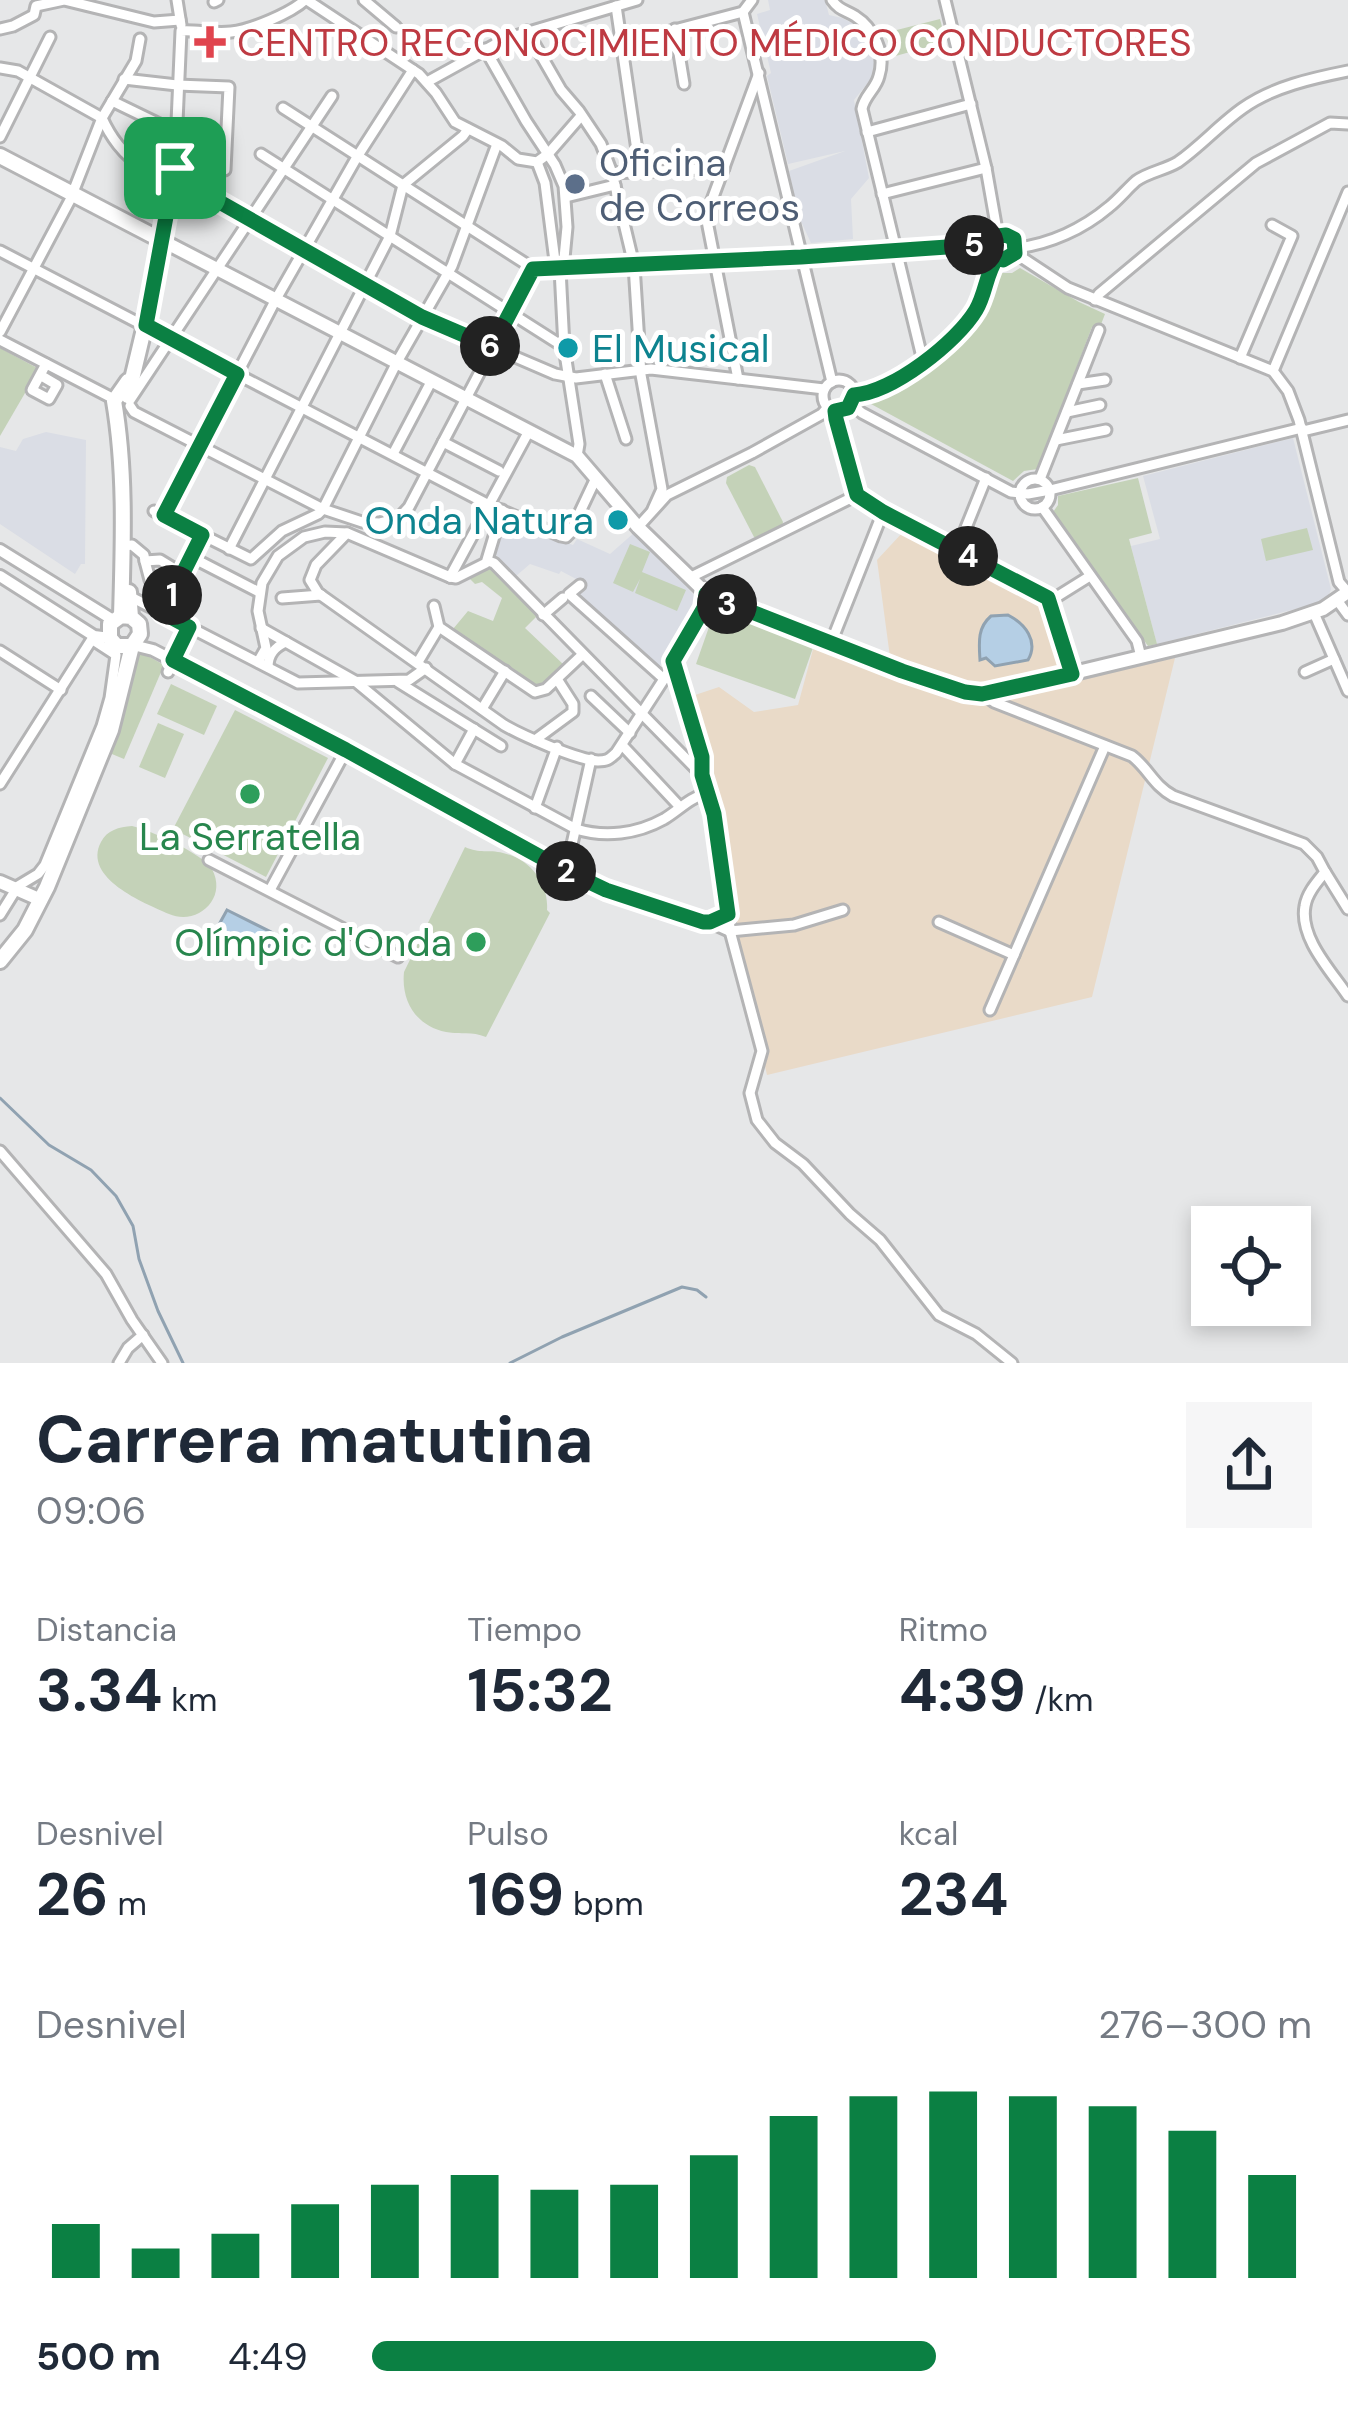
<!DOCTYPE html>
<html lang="es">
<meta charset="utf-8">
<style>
body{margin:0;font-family:"DM Sans",sans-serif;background:#f6f6f7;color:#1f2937;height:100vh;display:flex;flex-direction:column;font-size:45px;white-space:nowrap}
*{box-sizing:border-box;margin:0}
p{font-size:39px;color:#747a83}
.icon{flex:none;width:66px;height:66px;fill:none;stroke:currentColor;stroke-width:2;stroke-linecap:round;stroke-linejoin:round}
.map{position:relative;height:1363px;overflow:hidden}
.side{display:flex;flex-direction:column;background:#fff;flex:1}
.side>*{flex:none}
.controls{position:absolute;left:1191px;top:1206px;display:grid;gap:24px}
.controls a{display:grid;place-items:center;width:120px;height:120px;border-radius:0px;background:#fff;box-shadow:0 6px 18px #0003;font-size:60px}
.pin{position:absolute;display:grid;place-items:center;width:102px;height:102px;color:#fff;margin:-51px;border-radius:24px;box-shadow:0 6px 18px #0006}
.km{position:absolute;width:60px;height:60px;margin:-30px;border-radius:50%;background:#222;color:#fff;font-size:33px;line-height:60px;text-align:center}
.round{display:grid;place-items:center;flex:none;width:126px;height:126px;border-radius:0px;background:#f6f6f7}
.overview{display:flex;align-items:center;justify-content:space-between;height:204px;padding:0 36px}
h1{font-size:66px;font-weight:700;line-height:90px}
.metrics{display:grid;grid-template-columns:repeat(3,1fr);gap:18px;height:204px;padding:12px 36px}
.metrics div{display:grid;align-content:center}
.metrics b{font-size:60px;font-weight:700}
.metrics small{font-size:33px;font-weight:400}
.metrics p{font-size:33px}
.chart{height:336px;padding:24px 36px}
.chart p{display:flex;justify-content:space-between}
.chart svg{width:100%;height:216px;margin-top:12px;stroke:#0b8043;stroke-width:6}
ul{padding:0 36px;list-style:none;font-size:39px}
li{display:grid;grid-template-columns:192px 144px 1fr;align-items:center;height:90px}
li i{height:30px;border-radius:15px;background:#0b8043}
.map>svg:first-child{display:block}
.built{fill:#dadde5}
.industrial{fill:#e9dac8}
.green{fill:#c4d2b8}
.water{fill:#b5cfe5;stroke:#90a2b1;stroke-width:3}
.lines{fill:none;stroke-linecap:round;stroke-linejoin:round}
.stream{stroke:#90a2b1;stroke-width:3}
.minor-casing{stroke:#b4b4b5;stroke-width:15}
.tertiary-casing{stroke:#b4b4b5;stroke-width:16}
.secondary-casing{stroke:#b4b4b5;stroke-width:18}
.primary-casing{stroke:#b4b4b5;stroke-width:20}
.minor{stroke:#fff;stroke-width:9}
.tertiary{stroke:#fff;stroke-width:10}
.secondary{stroke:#fff;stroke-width:12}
.primary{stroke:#fff;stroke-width:14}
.route-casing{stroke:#fff;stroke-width:24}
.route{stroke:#0b8043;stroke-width:15}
.health-dot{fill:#e0444e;stroke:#fff;stroke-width:4.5}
.service-dot{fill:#5c6f8a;stroke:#fff;stroke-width:4.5}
.culture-dot{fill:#0f9aa8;stroke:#fff;stroke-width:4.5}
.leisure-dot{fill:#2e9e5b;stroke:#fff;stroke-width:4.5}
.labels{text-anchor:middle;stroke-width:10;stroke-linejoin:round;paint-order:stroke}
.health-label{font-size:39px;fill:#be3a42;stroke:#fff;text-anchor:start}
.service-label{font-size:39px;fill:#4e5e75;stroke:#fff;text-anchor:start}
.culture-label{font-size:39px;fill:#0d838f;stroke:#fff;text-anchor:start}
.leisure-label{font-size:39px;fill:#27864d;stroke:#fff}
</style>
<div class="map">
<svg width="1348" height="1363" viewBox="0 0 1348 1363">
<rect width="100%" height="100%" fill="#e6e7e8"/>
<!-- built -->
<g class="built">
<path d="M 768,0 L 825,0 L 829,15 L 842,18 L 858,26 L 873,48 L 874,62 L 871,79 L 854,100 L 869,178 L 851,199 L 853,239 L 811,243 L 799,217 L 789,171 L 845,151 L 788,164 L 767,76 L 771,73 L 757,14 L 770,10 Z"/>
<path d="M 46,432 L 86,440 L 85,564 L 81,564 L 75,574 L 0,524 L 0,447 L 16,451 L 23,439 Z"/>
<path d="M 1293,438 L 1331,589 L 1327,601 L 1157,644 L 1131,546 L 1160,539 L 1143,476 Z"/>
<path d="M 506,520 L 548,538 L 550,536 L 573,545 L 577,539 L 610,554 L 635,532 L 695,596 L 696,609 L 658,669 L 576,596 L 585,588 L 578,580 L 561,571 L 559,574 L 530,564 L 516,576 L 496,555 Z"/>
</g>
<!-- industrial -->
<path class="industrial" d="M 903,532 L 1044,601 L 1068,680 L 1175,658 L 1092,997 L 767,1075 L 736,939 L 733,875 L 722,815 L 708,773 L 689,697 L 719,687 L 754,712 L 798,705 L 815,642 L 892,672 L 877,560 Z"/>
<!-- green -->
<g class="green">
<path d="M 940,19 L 946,42 L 892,57 L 885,33 Z"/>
<path d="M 1020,268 L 1079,302 L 1105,314 L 1100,327 L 1092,327 L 1038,469 L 1024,471 L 1013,481 L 871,404 L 872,401 C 929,368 982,343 998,273 L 1012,273 Z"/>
<path d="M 0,348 L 39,369 L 0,436 Z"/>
<path d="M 749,465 L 755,467 L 783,522 L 781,530 L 763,539 L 754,537 L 726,483 L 727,477 Z"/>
<path d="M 1138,478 L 1152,533 L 1129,539 L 1157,644 L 1148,646 L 1053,512 L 1058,505 L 1058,496 Z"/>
<path d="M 1307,528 L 1313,550 L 1266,561 L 1261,539 Z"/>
<path d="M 630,544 L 650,552 L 642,572 L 686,590 L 677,611 L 635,593 L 640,579 L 633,592 L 613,583 Z"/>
<path d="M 489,567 L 538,615 L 525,628 L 564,665 L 544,684 L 536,685 L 453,629 L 468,611 L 493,621 L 502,598 L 482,582 L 475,584 L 467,576 Z"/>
<path d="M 716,607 L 815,642 L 795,699 L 696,664 Z"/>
<path d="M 134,651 L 139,651 L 164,665 L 124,759 L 107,752 Z"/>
<path d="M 171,684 L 217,706 L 204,735 L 157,714 Z"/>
<path d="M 235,710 L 328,758 L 266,877 L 173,829 Z"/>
<path d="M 158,723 L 184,734 L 165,778 L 139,767 Z"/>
<path d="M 132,826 C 150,830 203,854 212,869 C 228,899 197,926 169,914 C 144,903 82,878 101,842 C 107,830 119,827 132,826 Z"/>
<path d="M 465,847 C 480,854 488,849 503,853 C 530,859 549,883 547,910 L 550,913 L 486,1037 C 471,1031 462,1035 446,1032 C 416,1026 401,1001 404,972 Z"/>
</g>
<!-- water -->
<g class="water">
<path d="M 1008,615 C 1025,624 1039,641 1028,660 L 995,666 L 986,658 L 980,660 C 979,643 977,628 991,616 Z"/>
<path d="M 227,910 L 275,934 L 264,955 L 216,930 Z"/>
</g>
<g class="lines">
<!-- stream -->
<g class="stream">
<path d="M 0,1098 L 49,1145 L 91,1170 L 116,1196 L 133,1226 L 139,1259 L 158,1311 L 183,1363"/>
<path d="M 510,1363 L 562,1337 L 682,1287 L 697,1290 L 706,1297"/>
</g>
<defs>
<g id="minor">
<path d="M 177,0 L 181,25"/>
<path d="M 307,0 L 419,74 L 436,93 L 455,122 L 502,146 L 518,159 L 537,162 L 548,154 L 581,116"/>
<path d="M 364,0 L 396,27"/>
<path d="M 832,0 C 839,10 845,10 855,16 C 874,28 886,54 879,76 C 876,89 864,96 862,109 L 921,353 L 926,360"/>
<path d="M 945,0 L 986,168 L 998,236"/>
<path d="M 214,2 L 218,0"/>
<path d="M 616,6 L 640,171"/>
<path d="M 743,12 L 832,382"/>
<path d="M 0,29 L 13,26 L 34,15 L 36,6 L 64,0 L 154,22 L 180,20"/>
<path d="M 675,29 L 684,84"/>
<path d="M 527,31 L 561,90 L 579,111 L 601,144 L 612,173 L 634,265 L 641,375 L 662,489 L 653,509"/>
<path d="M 485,49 L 526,121 L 555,165 L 564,186 L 567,227 L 563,269"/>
<path d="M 623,49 L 644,38 L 743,12 L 752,0"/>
<path d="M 0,68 L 18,71 L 102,118 C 110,136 124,156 141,165 L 225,170 L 229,87 L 177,85 L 124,79"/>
<path d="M 427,82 L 505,39 L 637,0"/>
<path d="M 112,101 L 176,132"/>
<path d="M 283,108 L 534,269 L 801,257 L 991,244"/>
<path d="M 867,132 L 971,104"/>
<path d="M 0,137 L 50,37"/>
<path d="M 261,154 L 564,347"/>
<path d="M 537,162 L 545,183 L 556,269"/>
<path d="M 175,168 L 186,183 L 422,317 L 555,374 L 576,378 L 651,369 L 824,389"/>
<path d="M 612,173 L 724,168"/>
<path d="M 882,194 L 986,168"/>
<path d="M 566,197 L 615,185"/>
<circle cx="1004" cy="247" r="12"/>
<path d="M 161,239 L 175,168 L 181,31 C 197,30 215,34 231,32 C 251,30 291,13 305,0"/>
<path d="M 1017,248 C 1050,244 1083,229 1109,207 C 1119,199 1127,189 1136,181 C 1148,172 1165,170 1178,162 C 1201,146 1220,124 1243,108 C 1272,87 1313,78 1348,71"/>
<path d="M 0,251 L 489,505 L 561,536 L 566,537 L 570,533 L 596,478"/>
<path d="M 1015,253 L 1068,288 L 1273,371 L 1288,391 L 1299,420 L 1339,582 L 1345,589"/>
<path d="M 560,269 L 564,347 L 579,444 L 577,456"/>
<path d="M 1095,300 L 1099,294 L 1256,163 L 1330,123 L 1348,124"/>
<path d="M 0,332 L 70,200 L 102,118 L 136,61 L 140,39"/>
<path d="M 0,340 L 114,399"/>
<path d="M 1240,358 L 1292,236 L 1272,225"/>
<path d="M 1273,371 L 1348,192"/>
<path d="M 605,374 L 626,439"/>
<path d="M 40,375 L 57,385 L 49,399 L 32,390 L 46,364"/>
<path d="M 738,379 L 706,216 L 759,73"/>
<circle cx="839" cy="396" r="16"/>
<path d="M 1078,384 L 1105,380"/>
<path d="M 854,395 C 892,394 957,342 976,310 C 986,293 985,273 996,258"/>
<path d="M 130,400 L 332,96"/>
<path d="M 852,405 L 862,413 L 1011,492 L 1028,494 L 1050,490 L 1302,428"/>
<path d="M 130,406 L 134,412 L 323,509 L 362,522 L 379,523 L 399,518 L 409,507 L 534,269"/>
<path d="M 835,411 L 857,495 L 883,512 L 1048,598 L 1072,673"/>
<path d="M 1067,412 L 1100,405"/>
<path d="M 1303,431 L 1348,420"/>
<path d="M 1056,440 L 1106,430"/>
<path d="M 443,442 L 499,471"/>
<path d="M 393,454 L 432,380"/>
<path d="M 1040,479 L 1099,330"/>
<circle cx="1035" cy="494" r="15"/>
<path d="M 1042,507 L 1137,641 L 1141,657"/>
<path d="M 323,509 L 397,362 L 452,266 L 497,144"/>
<path d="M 154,511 L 251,559 L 282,531 L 318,514 L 323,509"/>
<path d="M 164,515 L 276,299 L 357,157 L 413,70"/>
<path d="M 638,527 L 667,495 L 752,453 L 822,414 L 828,407"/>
<path d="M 347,533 L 316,565 L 310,580 L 318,593 L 504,725 C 523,736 578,760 598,761 C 608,761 609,759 616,753 L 664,679 L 704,608 L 707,594"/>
<path d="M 124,546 L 132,545 L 144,555 L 145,561 L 160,560 L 183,574"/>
<path d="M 229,549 L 390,236 L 403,185 L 463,136 L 468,129"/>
<path d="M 957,550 L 986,478"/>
<path d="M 191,557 L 259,592"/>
<path d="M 145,561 L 150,580"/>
<path d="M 488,561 L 494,563 L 702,775"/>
<path d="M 450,577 L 529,431"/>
<path d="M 450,577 L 456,578 L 486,563 L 502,510"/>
<path d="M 689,578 L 857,495"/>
<path d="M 580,585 L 569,594 L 664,679"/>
<path d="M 129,596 L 298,683 L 409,680 L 426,668"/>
<path d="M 282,598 L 321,595"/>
<path d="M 1337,600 L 1348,615"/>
<path d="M 1050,601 L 1090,576"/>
<path d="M 434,606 L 439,627 L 535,692 L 546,689 L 582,655"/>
<path d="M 163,613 L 202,535"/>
<path d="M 1314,613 L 1348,691"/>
<path d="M 543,615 L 563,598"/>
<path d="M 261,628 L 355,681 L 455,764 L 576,829 C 605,838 637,834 664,819 C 679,810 689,798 707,793"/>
<path d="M 831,643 L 883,512"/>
<path d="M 0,651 L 61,690"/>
<path d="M 258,662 L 266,648 L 258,611 L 262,583 L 278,556 L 304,537 L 325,532 L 347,533 L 450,577"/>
<path d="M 418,662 L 439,627"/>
<path d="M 268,667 C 268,654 275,647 286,642"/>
<path d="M 168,672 L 189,627"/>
<path d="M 1305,672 L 1334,659"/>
<path d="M 398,682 L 501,746"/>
<path d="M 982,693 L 994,702 L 1132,756 C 1148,768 1154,786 1173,796 L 1304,844 L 1317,857 L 1325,872 C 1317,882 1307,893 1305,906 C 1299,938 1332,972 1348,996"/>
<path d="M 591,696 L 630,733"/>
<path d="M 482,709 L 505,671"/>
<path d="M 535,740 L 573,712 L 573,704 L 557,679"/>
<path d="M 622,745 L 680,807"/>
<path d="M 455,764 L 474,729"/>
<path d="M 0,784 L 94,636 L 96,642 L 116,655 L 110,698 L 102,726 L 45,865 L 38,874 L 18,886 L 0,915"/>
<path d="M 535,808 L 557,747"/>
<path d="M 209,860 L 398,957"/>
<path d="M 566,871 L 591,759"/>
<path d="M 1325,872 L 1348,909"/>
<path d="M 270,890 L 346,750"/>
<path d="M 843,910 L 794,925 L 730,931 L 762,1051 L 750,1093 L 757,1120 L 775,1143 L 803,1164 L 850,1214 L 880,1240 L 939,1315 L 976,1334 L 1012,1363"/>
<path d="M 939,922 L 1014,955"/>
<path d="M 990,1010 L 1105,746"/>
<path d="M 0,1151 L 106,1274 L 132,1320 L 162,1363"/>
<path d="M 119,1363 L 128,1348 L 143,1335"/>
</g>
<g id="tertiary">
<path d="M 0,550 L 113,620"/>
<path d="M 0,576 L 94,636 L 110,638"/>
<path d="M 133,645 L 153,650 L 346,750 L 566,871 L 651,906 L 710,922 L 730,931"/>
<path d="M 673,660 L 701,752 L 702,775 L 714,814 L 730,931"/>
</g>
<g id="secondary">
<path d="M 161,240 L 577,456 L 638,527 L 707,594 L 902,671 L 965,692 L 982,693 L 1003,690 L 1282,623 L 1323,609 L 1345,594"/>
<path d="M 0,882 L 41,900"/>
</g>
<g id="primary">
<path d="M 0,156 L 161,240 L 145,325 L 128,396"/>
<path d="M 129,592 L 131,617 L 139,624 L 140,634 L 132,646 L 117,646 L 110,638 L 110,624 L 121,616 L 131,617"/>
<path d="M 121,616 C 123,545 126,471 114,401 L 128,381"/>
<path d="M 0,961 L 25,930 L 47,887 L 111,730 L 132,646"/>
</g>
</defs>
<!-- minor casing -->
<use href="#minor" class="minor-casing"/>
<!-- tertiary casing -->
<use href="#tertiary" class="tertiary-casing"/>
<!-- secondary casing -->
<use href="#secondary" class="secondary-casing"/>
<!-- primary casing -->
<use href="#primary" class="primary-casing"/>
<!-- minor -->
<use href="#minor" class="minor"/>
<!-- tertiary -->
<use href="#tertiary" class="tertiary"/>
<!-- secondary -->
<use href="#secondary" class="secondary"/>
<!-- primary -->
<use href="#primary" class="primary"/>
</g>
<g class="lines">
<defs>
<path id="route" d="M 175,168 L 186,183 L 422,317 L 492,347 L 533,269 L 801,257 L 991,244 L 998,236 L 1006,235 L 1014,239 L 1015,253 L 1003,260 L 997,258 C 986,273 986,293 976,310 C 957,342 892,393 854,395 L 848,408 L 835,411 L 836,419 L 857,495 L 883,512 L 1048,598 L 1072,674 L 982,694 L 965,692 L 902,671 L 706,594 L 704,608 L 673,661 L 702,757 L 702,775 L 714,814 L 728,914 L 710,922 L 703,922 L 606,890 L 566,871 L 346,750 L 173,660 L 189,627 L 163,613 L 202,535 L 164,515 L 237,374 L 146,325 Z"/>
</defs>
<!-- route casing -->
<use href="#route" class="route-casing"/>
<!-- route -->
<use href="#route" class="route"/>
</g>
<!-- markers -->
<path class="health-dot" d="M204 24h12v12h12v12h-12v12h-12v-12h-12v-12h12z"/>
<circle class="service-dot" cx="575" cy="184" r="12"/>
<g class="culture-dot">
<circle cx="568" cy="348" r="12"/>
<circle cx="618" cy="520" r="12"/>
</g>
<g class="leisure-dot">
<circle cx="250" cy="794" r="12"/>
<circle cx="476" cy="942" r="12"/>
</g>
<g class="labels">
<!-- health labels -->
<g class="health-label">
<text x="237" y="56">CENTRO RECONOCIMIENTO MÉDICO CONDUCTORES</text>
</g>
<!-- service labels -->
<g class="service-label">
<text x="599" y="176">Oficina<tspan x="599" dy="45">de Correos</tspan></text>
</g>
<!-- culture labels -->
<g class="culture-label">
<text x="592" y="362">El Musical</text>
<text x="594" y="534" text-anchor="end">Onda Natura</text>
</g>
<!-- leisure labels -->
<g class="leisure-label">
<text x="250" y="850">La Serratella</text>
<text x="452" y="956" text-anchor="end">Olímpic d'Onda</text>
</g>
</g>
</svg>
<div class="controls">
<a><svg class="icon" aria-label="locate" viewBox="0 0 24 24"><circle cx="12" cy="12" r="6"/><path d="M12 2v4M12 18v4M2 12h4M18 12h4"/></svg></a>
</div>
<div class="pin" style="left:175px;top:168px;background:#1e9e55"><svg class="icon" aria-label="arrive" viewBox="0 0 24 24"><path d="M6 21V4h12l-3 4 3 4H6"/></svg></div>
<b class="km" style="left:172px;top:595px">1</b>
<b class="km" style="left:566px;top:871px">2</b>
<b class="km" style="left:727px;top:604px">3</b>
<b class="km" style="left:968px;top:556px">4</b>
<b class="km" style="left:974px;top:245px">5</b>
<b class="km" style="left:490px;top:346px">6</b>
</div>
<section class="side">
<div class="overview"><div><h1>Carrera matutina</h1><p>09:06</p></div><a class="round"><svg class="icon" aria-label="share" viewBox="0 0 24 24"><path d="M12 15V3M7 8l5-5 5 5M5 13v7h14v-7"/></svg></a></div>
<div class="metrics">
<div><p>Distancia</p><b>3.34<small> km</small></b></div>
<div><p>Tiempo</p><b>15:32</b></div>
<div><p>Ritmo</p><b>4:39<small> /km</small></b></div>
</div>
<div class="metrics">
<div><p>Desnivel</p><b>26<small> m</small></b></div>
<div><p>Pulso</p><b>169<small> bpm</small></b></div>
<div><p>kcal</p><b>234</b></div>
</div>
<div class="chart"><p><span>Desnivel</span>276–300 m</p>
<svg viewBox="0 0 160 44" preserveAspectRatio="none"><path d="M5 44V33M15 44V38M25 44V35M35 44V29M45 44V25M55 44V23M65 44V26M75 44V25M85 44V19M95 44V11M105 44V7M115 44V6M125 44V7M135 44V9M145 44V14M155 44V23"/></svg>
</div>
<ul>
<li><b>500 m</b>4:49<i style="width:60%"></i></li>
</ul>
</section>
